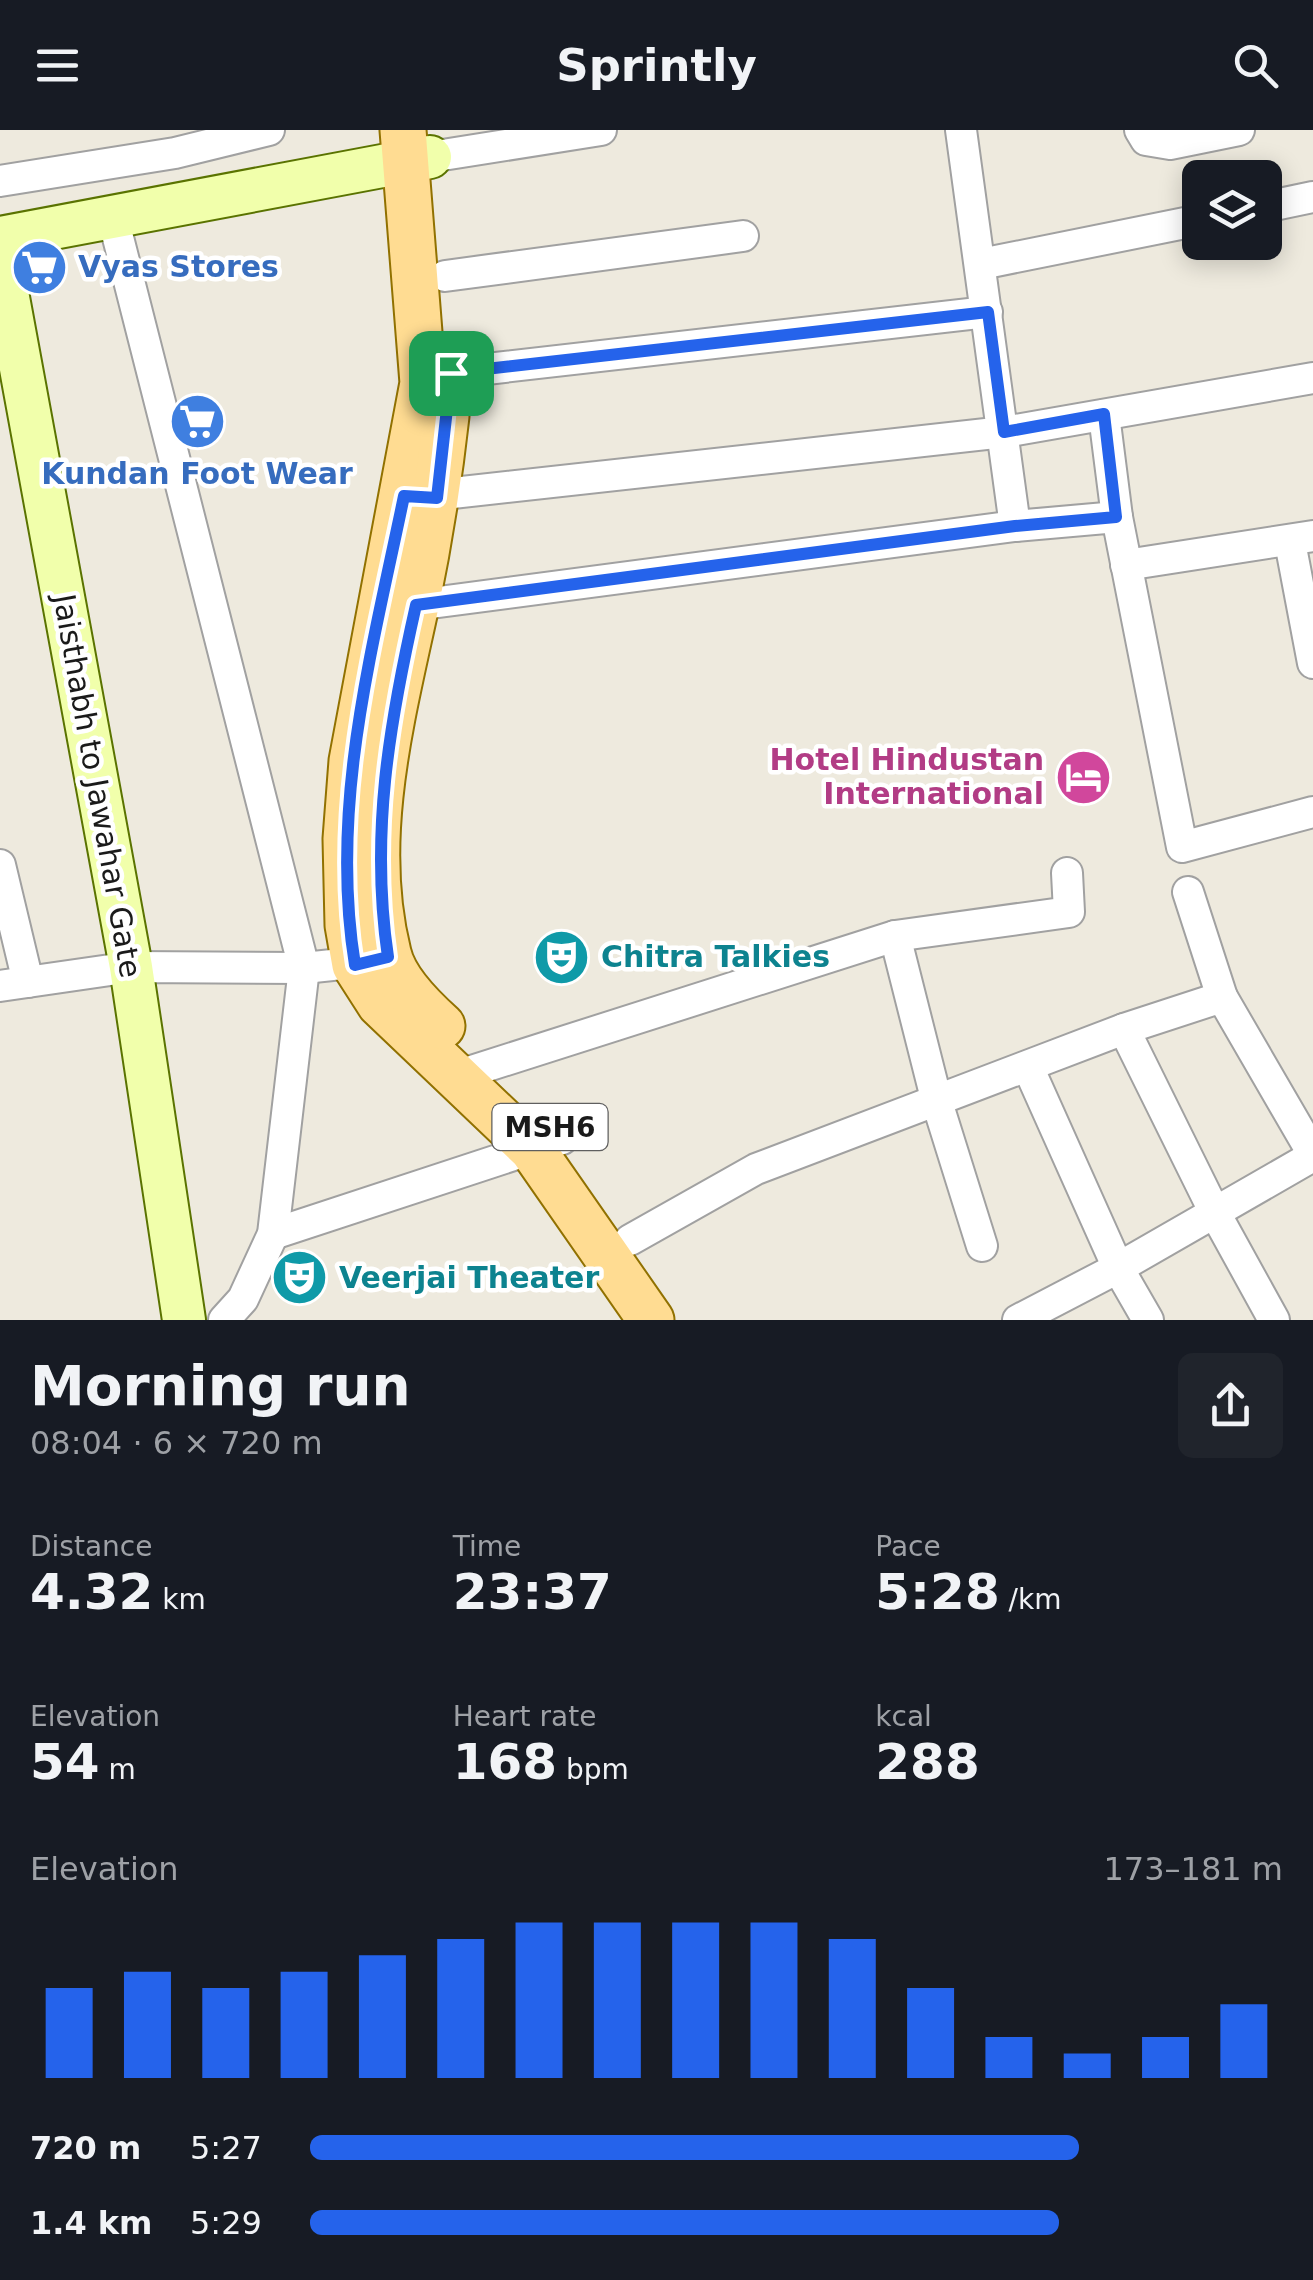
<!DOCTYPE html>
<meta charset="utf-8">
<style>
body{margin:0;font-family:"DejaVu Sans",sans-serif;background:#20242c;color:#f1f3f6;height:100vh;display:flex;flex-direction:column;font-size:38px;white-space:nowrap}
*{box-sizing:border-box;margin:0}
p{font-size:32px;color:#9ea1a6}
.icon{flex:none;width:55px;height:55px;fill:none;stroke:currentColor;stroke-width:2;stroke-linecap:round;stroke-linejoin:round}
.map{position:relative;height:1190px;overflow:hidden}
.details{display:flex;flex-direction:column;background:#171b24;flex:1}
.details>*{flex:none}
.buttons{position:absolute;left:1182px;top:30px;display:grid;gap:20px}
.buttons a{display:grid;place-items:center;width:100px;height:100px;border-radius:15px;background:#171b24;box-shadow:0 5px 25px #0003;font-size:50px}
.pin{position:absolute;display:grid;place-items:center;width:85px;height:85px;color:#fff;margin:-42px;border-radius:20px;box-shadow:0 5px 15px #0006}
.round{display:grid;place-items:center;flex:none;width:105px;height:105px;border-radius:15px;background:#20242c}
.headline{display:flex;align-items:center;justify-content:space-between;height:170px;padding:0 30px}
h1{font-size:55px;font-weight:700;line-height:75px}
.metrics{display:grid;grid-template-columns:repeat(3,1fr);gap:15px;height:170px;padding:10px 30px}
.metrics div{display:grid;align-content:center}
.metrics b{font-size:50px;font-weight:700}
.metrics small{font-size:28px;font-weight:400}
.metrics p{font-size:28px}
.chart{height:280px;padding:20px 30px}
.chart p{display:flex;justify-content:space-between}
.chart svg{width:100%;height:180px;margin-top:10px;stroke:#2563eb;stroke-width:6}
ul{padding:0 30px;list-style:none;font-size:32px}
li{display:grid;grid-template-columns:160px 120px 1fr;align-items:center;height:75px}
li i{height:25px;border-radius:12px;background:#2563eb}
header{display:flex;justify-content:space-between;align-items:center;height:130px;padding:0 30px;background:#171b24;font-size:45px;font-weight:700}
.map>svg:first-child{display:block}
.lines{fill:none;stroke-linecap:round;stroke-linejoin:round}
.street-casing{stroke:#a1a1a1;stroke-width:34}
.secondary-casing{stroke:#5a7300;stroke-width:46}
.primary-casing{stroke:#917100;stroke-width:49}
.street{stroke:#fff;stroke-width:30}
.secondary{stroke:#f1ffab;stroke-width:42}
.primary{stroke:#ffdc92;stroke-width:45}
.route-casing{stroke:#fff;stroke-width:20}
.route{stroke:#2563eb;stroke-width:12}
.labels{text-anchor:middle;stroke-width:9;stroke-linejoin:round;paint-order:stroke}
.shield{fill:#fff;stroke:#5f5f5f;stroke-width:2.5}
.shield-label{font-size:28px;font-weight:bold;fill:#1a1a1a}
.shop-label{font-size:30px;font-weight:bold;fill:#366cbe;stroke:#fff;text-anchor:start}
.hotel-label{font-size:30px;font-weight:bold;fill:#b23c85;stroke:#fff;text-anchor:end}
.street-label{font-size:30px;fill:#1a1a1a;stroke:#fff}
.culture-label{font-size:30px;font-weight:bold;fill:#0d838f;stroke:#fff;text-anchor:start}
</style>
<header><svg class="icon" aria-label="menu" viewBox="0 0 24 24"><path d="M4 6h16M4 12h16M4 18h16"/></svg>Sprintly<svg class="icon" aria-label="search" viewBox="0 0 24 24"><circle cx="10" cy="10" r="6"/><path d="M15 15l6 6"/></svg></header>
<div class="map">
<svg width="1313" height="1190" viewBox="0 0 1313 1190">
<rect width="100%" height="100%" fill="#eeeade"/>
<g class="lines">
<defs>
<g id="street">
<path d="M 1140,0 L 1146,10 L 1170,14 L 1239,0"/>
<path d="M 430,27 L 601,0"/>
<path d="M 0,51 L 175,23 L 269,0"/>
<path d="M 1265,77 L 1313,67"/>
<path d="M 112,84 L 304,838 L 273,1104 L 243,1169 L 224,1190"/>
<path d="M 981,134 L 1200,90"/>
<path d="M 445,146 L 743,106"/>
<path d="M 451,243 L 987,182"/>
<path d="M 1104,285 L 1117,387"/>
<path d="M 417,367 L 1004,302 L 1313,248"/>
<path d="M 1015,396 L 1117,387 L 1182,717 L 1313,682"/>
<path d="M 1290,412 L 1313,533"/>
<path d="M 1126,435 L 1313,406"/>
<path d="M 416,475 L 1015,396 L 961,0"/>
<path d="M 0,735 L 28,852"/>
<path d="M 1188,762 L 1222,867"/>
<path d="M 895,806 L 937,972 L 982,1116"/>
<path d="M 0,856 L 131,837 L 304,838 L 370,831"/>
<path d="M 1124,899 L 1215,1083 L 1274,1190"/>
<path d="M 1028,937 L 1118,1138 L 1148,1190"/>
<path d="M 456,946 L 895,806 L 1069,782 L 1067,743"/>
<path d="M 273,1104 L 562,1009"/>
<path d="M 630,1110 L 756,1039 L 1124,899 L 1222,867 L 1313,1024"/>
<path d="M 1018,1190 L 1118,1138 L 1313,1026"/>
</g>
<g id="secondary">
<path d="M 0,108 L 430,27"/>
<path d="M 0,124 L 131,837 L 184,1190"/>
</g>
<g id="primary">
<path d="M 403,0 L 423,253 L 352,631 L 346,709 L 348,795 L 355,835 L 380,874 L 532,1019 L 651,1190"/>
<path d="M 442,896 C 422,878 394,850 388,823 C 359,708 392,587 416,475 C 429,412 439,349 446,286"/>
</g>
</defs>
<!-- street casing -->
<use href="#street" class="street-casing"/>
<!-- secondary casing -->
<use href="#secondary" class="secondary-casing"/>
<!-- primary casing -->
<use href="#primary" class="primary-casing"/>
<!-- street -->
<use href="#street" class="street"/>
<!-- secondary -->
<use href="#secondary" class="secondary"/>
<!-- primary -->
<use href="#primary" class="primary"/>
</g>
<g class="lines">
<defs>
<path id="route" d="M 988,182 L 1004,302 L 1104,284 L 1116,387 L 1015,396 L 416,475 C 389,594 370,705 388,827 L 355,835 C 329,676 372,521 404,366 L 437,368 L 451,243 Z"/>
</defs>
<!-- route casing -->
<use href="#route" class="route-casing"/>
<!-- route -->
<use href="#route" class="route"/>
</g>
<!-- icons -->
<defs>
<symbol id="supermarket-disc" viewBox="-11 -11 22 22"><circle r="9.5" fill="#3f7fe0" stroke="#fff"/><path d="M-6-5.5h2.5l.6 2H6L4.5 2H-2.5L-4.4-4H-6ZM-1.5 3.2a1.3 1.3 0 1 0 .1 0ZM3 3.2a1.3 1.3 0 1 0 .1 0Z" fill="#fff"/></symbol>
<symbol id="hotel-disc" viewBox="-11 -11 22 22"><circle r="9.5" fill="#d1479c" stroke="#fff"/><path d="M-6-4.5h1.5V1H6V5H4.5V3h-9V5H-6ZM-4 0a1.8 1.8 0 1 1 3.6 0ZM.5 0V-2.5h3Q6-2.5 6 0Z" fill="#fff"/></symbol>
<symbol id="theatre-disc" viewBox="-11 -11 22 22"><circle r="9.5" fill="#0f9aa8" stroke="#fff"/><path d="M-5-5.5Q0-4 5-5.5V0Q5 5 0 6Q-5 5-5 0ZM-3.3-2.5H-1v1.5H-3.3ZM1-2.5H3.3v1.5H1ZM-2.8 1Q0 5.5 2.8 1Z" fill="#fff"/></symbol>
</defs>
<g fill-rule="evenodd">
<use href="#supermarket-disc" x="8" y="106" width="63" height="63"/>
<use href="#supermarket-disc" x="166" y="260" width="63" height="63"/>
<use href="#hotel-disc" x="1052" y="616" width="63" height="63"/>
<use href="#theatre-disc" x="530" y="796" width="63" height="63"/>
<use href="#theatre-disc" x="268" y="1116" width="63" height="63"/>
</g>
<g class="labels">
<!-- shield labels -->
<rect class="shield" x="492.5" y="974" width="115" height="46" rx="8"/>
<g class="shield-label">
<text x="550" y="1007">MSH6</text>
</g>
<!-- shop labels -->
<g class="shop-label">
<text x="78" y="147">Vyas Stores</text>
<text x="197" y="354" text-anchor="middle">Kundan Foot Wear</text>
</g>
<!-- hotel labels -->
<g class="hotel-label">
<text x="1044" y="640">Hotel Hindustan<tspan x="1044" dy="34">International</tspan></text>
</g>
<!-- street labels -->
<g class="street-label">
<text transform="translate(97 656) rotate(80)" y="10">Jaisthabh to Jawahar Gate</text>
</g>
<!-- culture labels -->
<g class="culture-label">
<text x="601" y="837">Chitra Talkies</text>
<text x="339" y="1158">Veerjai Theater</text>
</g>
</g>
</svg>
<div class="buttons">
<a><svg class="icon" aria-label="layers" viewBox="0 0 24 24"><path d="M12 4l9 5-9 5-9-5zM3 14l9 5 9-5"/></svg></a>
</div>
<div class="pin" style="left:451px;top:243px;background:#1e9e55"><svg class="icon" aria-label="arrive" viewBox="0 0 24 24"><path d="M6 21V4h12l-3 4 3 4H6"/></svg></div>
</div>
<section class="details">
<div class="headline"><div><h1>Morning run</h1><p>08:04 · 6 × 720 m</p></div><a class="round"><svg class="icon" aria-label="share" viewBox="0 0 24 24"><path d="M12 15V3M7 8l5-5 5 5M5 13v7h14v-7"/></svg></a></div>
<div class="metrics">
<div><p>Distance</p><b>4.32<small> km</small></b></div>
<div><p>Time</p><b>23:37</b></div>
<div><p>Pace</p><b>5:28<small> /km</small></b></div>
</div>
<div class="metrics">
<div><p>Elevation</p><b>54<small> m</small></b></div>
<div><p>Heart rate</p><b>168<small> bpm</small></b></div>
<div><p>kcal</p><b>288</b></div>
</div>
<div class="chart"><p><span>Elevation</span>173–181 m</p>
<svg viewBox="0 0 160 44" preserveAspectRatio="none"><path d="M5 44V22M15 44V18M25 44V22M35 44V18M45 44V14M55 44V10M65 44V6M75 44V6M85 44V6M95 44V6M105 44V10M115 44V22M125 44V34M135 44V38M145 44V34M155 44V26"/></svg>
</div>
<ul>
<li><b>720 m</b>5:27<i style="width:79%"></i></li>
<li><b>1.4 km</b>5:29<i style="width:77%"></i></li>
</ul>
</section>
